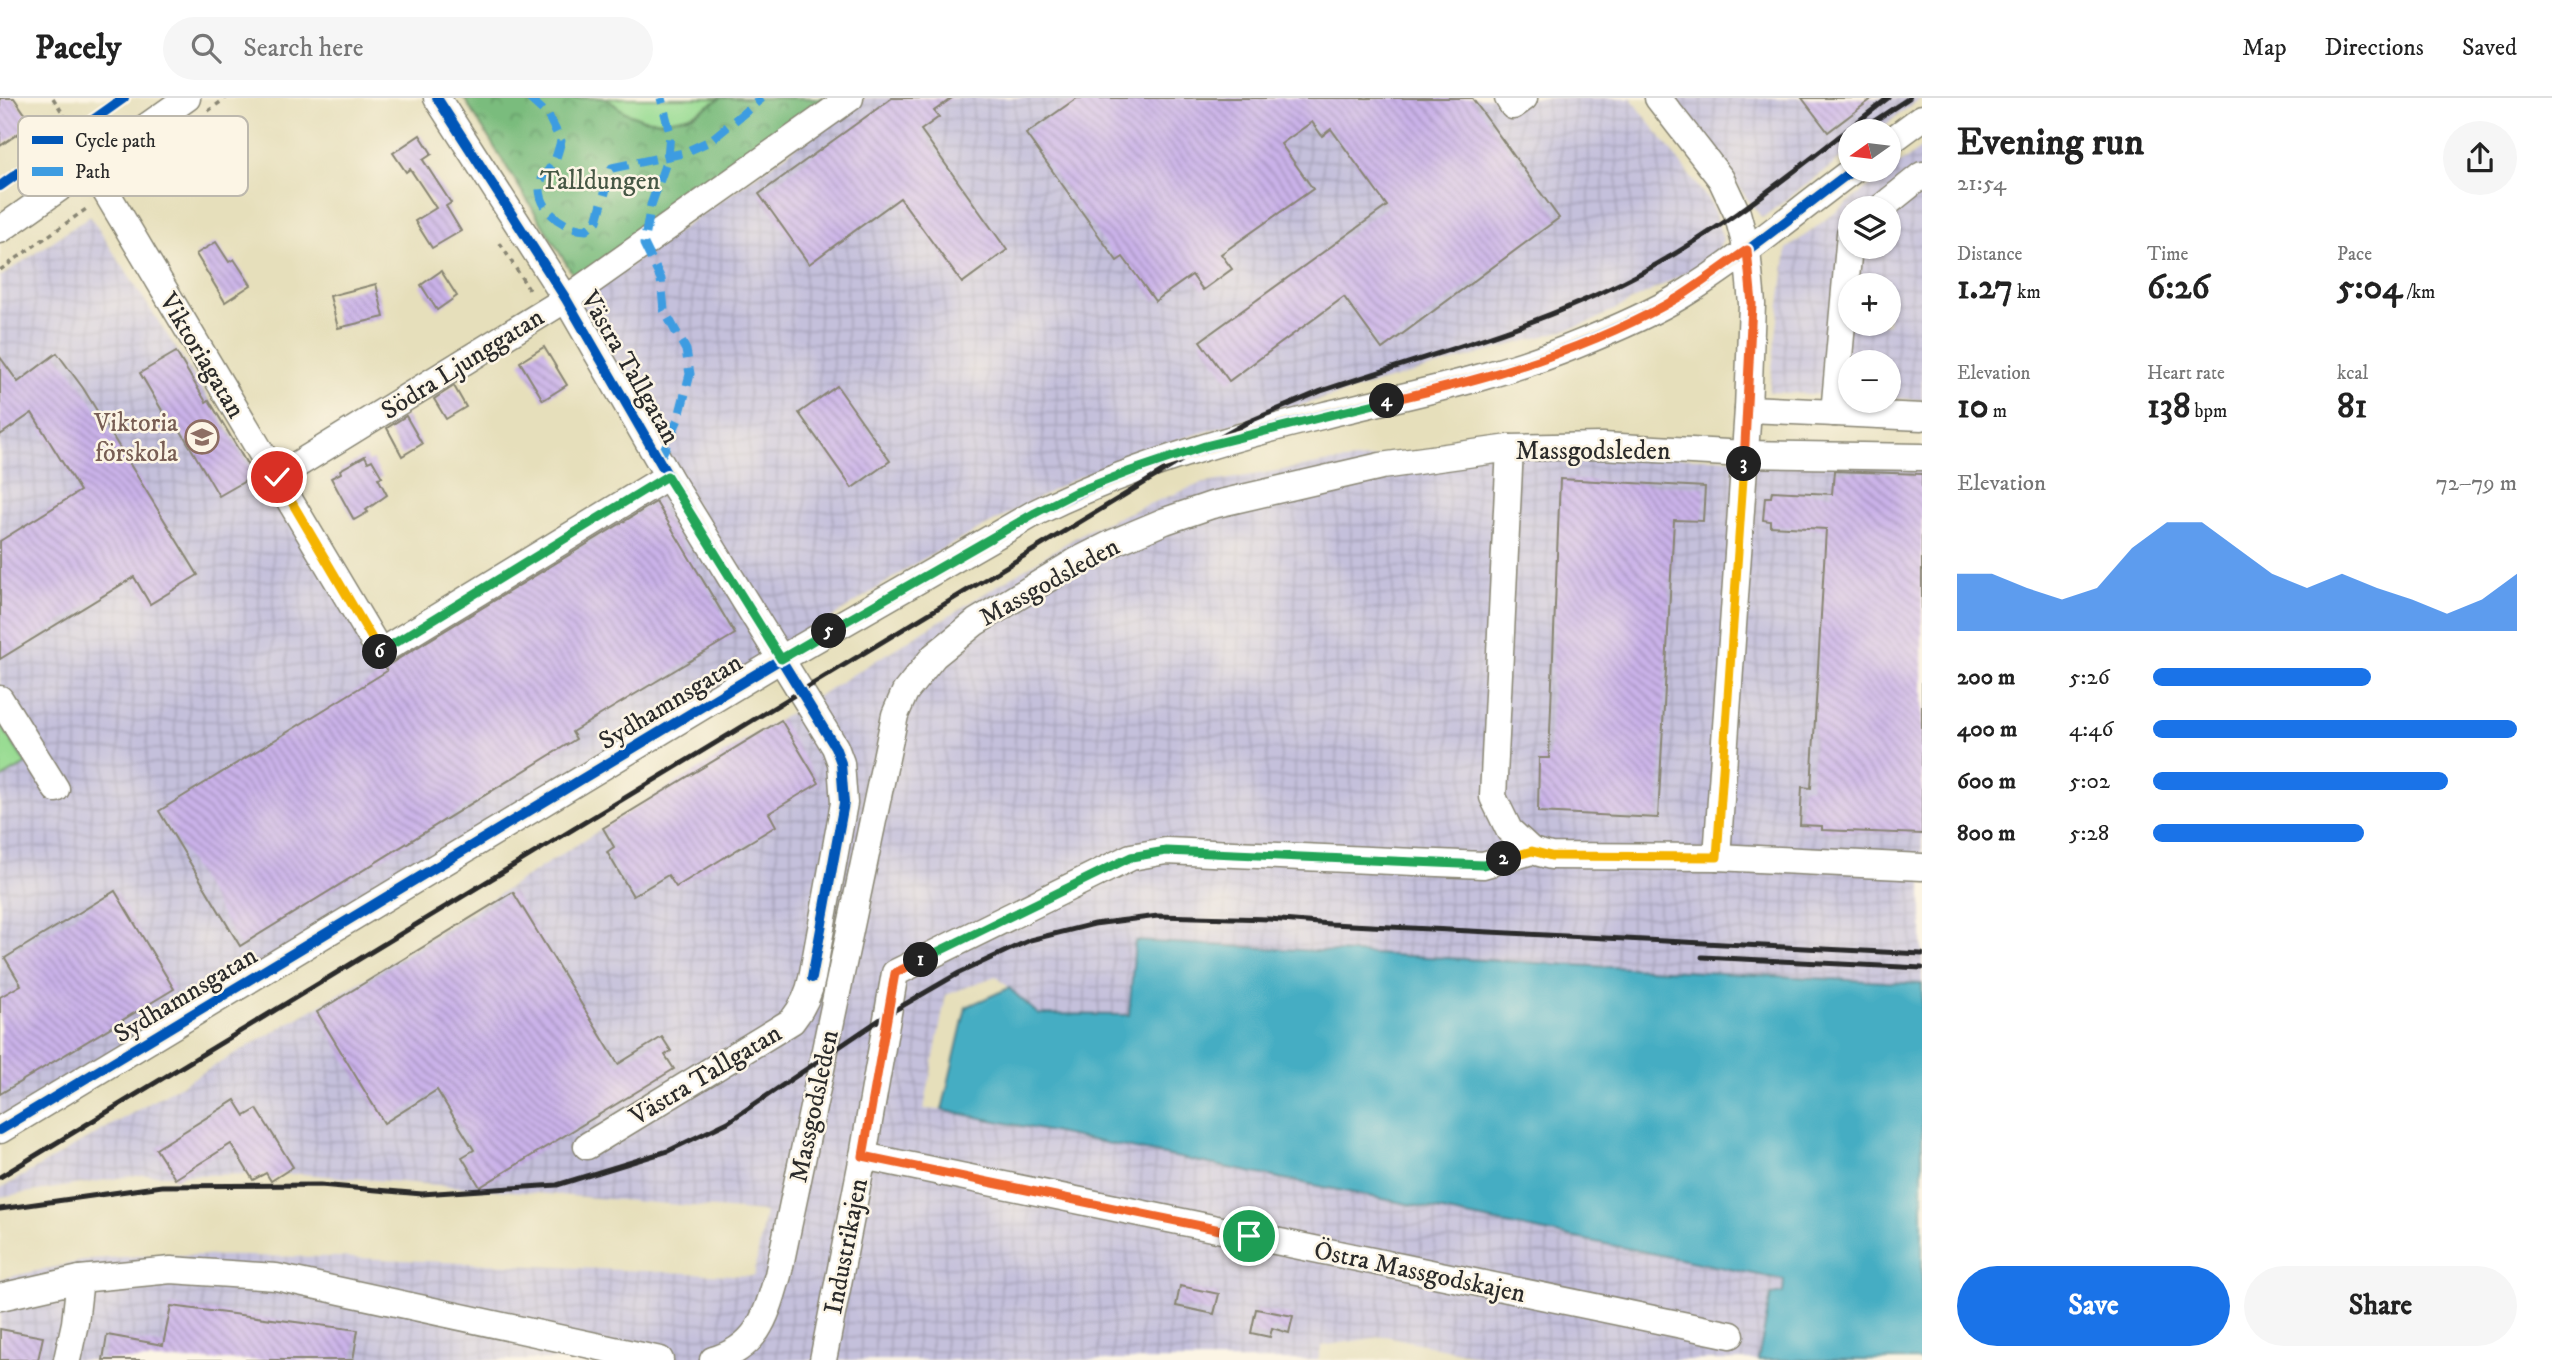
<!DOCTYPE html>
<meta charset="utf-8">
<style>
body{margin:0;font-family:"IM FELL DW Pica",serif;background:#f6f6f6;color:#222;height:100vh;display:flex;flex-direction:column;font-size:26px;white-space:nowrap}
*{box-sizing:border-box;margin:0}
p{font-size:23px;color:#767676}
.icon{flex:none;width:38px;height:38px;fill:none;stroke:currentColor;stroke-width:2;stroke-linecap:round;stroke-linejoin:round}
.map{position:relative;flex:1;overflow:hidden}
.side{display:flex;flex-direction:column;background:#fff;width:630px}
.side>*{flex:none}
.needle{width:46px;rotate:256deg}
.tools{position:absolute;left:1838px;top:21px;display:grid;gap:14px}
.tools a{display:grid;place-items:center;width:63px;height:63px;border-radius:50%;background:#fff;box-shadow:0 2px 5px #0004;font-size:35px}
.pin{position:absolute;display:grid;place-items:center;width:60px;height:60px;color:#fff;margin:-30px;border:4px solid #fff;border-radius:50%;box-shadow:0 2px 7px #0007}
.km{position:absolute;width:35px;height:35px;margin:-18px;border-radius:50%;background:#222;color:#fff;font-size:19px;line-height:35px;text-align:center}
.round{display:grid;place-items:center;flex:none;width:74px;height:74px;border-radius:37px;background:#f6f6f6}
.head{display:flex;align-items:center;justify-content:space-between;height:119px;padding:0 35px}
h1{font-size:38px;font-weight:800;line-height:52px}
.stats{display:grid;grid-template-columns:repeat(3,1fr);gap:10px;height:119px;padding:7px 35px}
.stats div{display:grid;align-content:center}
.stats b{font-size:35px;font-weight:800}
.stats small{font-size:19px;font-weight:400}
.stats p{font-size:19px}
.chart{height:196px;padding:14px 35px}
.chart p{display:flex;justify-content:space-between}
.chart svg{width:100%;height:126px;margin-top:7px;fill:#1a73e8;opacity:.7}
.primary-button{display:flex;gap:14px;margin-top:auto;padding:14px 35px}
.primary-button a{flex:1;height:80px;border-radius:42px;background:#1a73e8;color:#fff;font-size:28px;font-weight:800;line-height:80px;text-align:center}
.primary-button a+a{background:#f6f6f6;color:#222}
ul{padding:0 35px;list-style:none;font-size:23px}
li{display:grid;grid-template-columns:112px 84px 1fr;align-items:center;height:52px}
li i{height:18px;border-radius:9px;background:#1a73e8}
header{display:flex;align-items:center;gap:42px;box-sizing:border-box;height:98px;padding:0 35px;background:#fff;border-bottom:2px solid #e0e0e0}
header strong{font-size:33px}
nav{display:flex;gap:38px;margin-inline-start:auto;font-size:24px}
.search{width:490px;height:63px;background:#f6f6f6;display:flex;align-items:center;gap:18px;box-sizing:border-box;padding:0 24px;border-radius:38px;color:#767676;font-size:26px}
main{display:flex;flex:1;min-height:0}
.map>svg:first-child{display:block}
.industrial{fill:url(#industrial-grid);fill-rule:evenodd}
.green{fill:#99dc93;stroke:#62845f;stroke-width:2}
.forest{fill:url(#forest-crowns);stroke:#527454;stroke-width:2}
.water{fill:#44adc3;stroke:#386c77;stroke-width:2}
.building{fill:url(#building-back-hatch)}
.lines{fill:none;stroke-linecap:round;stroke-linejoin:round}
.minor-casing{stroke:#888573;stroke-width:29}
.path{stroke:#888573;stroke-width:3.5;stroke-dasharray:5 5;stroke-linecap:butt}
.minor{stroke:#fff;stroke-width:26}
.rail{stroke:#2b2b2b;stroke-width:5}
.quiet{stroke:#3d9ce1;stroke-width:9;stroke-dasharray:18 9;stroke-linecap:butt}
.cycleway-casing{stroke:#fcf5e5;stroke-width:15}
.cycleway{stroke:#0057b8;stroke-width:10}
.split-1-casing{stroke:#fff;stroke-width:14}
.split-2-casing{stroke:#fff;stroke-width:14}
.split-3-casing{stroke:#fff;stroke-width:14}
.split-4-casing{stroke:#fff;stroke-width:14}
.split-5-casing{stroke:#fff;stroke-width:14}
.split-6-casing{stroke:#fff;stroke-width:14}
.split-7-casing{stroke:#fff;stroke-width:14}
.split-1{stroke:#f0652b;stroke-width:9}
.split-2{stroke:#22a559;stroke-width:9}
.split-3{stroke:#f5b400;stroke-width:9}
.split-4{stroke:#f0652b;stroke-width:9}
.split-5{stroke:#22a559;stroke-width:9}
.split-6{stroke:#22a559;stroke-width:9}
.split-7{stroke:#f5b400;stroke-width:9}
.labels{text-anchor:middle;stroke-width:5;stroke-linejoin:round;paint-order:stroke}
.park-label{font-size:26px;fill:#465745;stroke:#fcf5e5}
.street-label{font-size:26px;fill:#2b2b2b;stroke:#fcf5e5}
.education-label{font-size:26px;fill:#785e54;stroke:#fcf5e5;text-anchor:end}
.key{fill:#fcf5e5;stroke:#bdb8ad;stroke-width:2}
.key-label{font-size:19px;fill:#2b2b2b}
</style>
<header>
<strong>Pacely</strong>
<div class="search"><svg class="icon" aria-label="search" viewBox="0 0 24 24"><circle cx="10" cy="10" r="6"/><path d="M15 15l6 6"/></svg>Search here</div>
<nav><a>Map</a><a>Directions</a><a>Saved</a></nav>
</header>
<main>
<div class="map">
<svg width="1922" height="1262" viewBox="0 0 1922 1262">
<defs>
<pattern id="industrial-grid" width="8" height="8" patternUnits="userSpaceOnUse" patternTransform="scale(1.75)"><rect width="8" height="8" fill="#c4c0db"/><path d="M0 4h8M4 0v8" fill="none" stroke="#a9a5bc"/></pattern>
<pattern id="forest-crowns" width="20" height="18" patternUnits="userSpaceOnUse" patternTransform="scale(1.75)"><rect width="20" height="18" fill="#7abc7d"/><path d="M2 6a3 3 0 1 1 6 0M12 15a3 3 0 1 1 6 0" fill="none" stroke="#649967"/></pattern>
<pattern id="building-back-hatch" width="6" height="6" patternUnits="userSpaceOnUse" patternTransform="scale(1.75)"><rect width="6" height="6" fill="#cab2e9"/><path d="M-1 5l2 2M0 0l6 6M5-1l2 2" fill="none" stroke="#a491bd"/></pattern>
</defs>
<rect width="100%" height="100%" fill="#fcf5e5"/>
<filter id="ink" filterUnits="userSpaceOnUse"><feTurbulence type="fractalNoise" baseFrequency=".0143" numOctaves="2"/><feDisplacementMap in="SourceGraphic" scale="14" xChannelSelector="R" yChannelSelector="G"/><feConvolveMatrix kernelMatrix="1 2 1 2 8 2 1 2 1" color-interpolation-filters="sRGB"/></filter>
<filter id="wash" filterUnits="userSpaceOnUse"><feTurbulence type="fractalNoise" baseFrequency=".00686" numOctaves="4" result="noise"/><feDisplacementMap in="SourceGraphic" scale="28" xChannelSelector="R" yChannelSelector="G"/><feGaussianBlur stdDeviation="1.57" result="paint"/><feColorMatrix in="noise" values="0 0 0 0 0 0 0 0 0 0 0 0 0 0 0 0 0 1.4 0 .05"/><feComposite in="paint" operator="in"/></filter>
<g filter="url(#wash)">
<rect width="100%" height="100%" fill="#e6dfbb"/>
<!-- industrial -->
<g class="industrial">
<path d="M 865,0 L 1631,0 L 1712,107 L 1723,142 L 1713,161 L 1589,225 L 1153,349 L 1074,381 L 918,464 L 785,550 L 572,209 Z"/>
<path d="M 1670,0 L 1921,0 L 1877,33 L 1850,33 L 1850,54 L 1762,120 Z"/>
<path d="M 1922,49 L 1922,302 L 1888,300 L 1888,264 L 1850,264 L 1850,298 L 1769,294 L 1787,151 ZM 1850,110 L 1888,110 L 1888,149 L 1850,149 ZM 1850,187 L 1888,187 L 1888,226 L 1850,226 Z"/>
<path d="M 90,118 L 377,560 L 663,387 L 771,561 L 0,1025 L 0,682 L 26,666 L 0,625 L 0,179 Z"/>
<path d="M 1431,355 L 1922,364 L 1922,886 L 1135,843 L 1129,917 L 1038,916 L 996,878 L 946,897 L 924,1011 L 942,1012 L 1784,1182 L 1783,1195 L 1771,1197 L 1758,1262 L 1496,1262 L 1386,1238 L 1322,1248 L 1318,1262 L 0,1262 L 0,1181 L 92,1161 L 156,1157 L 336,1159 L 754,1178 L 765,1114 L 303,1076 L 137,1077 L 0,1099 L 0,1091 L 367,880 L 603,730 L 1086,433 L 1144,408 L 1200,386 L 1324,365 Z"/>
</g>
<!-- green -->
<g class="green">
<path d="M 605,0 L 721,0 C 684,26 642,34 605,0 Z"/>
<path d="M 0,625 L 26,666 L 0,681 Z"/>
</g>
<!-- forest -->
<path class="forest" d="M 464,0 L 605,0 L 625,14 L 643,21 L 661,23 L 693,17 L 721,0 L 835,0 L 579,186 Z"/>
<!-- water -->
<path class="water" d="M 1135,843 L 1922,886 L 1922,1262 L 1758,1262 L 1771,1197 L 1783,1195 L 1784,1182 L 942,1012 L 966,909 L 1009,890 L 1038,916 L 1129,917 Z"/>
<g id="blocks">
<!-- building -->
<g class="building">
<path d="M 0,0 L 14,0 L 32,26 L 0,48 Z"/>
<path d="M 892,0 L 952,0 L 934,13 L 939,19 L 921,32 L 1007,152 L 962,185 L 900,100 L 809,166 L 759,96 Z"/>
<path d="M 1077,0 L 1472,0 L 1559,120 L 1382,251 L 1344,199 L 1229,283 L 1200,243 L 1387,108 L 1331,31 L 1322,38 L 1312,24 L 1281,46 L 1313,91 L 1221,156 L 1232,171 L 1203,192 L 1192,177 L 1155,203 L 1123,159 L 1117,163 L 1026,36 Z"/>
<path d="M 1802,0 L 1873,0 L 1828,34 Z"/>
<path d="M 420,37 L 432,56 L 423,62 L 451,105 L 446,108 L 461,133 L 432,150 L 415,123 L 436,110 L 410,71 L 406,74 L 393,55 Z"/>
<path d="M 216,144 L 229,164 L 234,161 L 251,187 L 225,204 L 196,156 Z"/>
<path d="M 441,173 L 457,198 L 437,212 L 421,187 Z"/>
<path d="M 376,186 L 384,219 L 338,230 L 330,198 Z"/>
<path d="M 544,249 L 567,287 L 543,302 L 520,264 Z"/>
<path d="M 176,254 L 206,304 L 209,302 L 254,378 L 219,398 L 175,323 L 170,326 L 140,275 Z"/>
<path d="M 57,255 L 83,290 L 198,477 L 150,506 L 134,479 L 0,561 L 0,443 L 80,393 L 32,315 L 0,337 L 0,259 L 18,284 Z"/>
<path d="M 454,288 L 466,309 L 446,321 L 434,301 Z"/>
<path d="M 837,288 L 890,363 L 852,390 L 799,315 Z"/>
<path d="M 406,318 L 422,346 L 402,358 L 387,330 Z"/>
<path d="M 365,358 L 368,364 L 372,362 L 382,379 L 378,380 L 387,397 L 366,412 L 368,414 L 354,422 L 331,380 L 341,375 L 340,372 Z"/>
<path d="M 1834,373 L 1922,376 L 1922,736 L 1822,732 L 1822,728 L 1800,727 L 1802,689 L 1811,690 L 1826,431 L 1770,428 L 1770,423 L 1763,422 L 1765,399 L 1771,399 L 1772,393 L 1832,396 Z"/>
<path d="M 1560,381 L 1705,389 L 1703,423 L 1674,422 L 1658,720 L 1538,714 L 1539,660 L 1549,660 Z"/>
<path d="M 656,404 L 735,536 L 572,634 L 576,641 L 240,848 L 159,713 L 387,573 L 385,569 Z"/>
<path d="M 781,622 L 819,685 L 769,715 L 776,728 L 676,789 L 668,777 L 633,798 L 607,754 L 614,749 L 603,730 Z"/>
<path d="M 115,793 L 174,891 L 0,996 L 0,899 L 21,887 L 5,860 Z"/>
<path d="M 513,794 L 618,966 L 662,939 L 671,953 L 665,957 L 674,971 L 480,1089 L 462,1059 L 474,1052 L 437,992 L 384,1025 L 317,914 Z"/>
<path d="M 235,1002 L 245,1018 L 257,1011 L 293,1069 L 271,1083 L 266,1075 L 253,1082 L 231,1046 L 175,1081 L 156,1051 Z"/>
<path d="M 1180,1188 L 1219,1196 L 1214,1216 L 1176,1208 Z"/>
<path d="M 171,1208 L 358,1232 L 353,1262 L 103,1262 L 107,1237 L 163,1247 Z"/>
<path d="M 1256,1211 L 1293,1218 L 1289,1235 L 1272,1230 L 1270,1239 L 1251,1235 Z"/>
<path d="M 0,1231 L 43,1239 L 38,1262 L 0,1262 Z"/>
</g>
</g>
</g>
<g filter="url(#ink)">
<use href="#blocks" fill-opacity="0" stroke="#888573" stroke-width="2"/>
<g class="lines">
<defs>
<g id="minor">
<path d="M 437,0 L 566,201 L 668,378 L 835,649 L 841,665 L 844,705 L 812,880 C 809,897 803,909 792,923 L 587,1048"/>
<path d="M 1508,0 L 1513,8 L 1524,0"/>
<path d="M 1658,0 L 1721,81 L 1737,115 L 1747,152 L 1752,206 L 1748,311 L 1717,759"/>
<path d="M 1888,45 L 1922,20"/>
<path d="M 90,67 L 380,554 L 668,378"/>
<path d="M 1881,110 L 1922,77"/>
<path d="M 0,132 L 187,0"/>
<path d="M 1748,311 L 1922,319"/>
<path d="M 1834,315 L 1850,136"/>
<path d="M 1510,350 L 1493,699 L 1509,732 L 1532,753"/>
<path d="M 277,379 L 566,201 L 850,0"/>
<path d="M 0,601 L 56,691"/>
<path d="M 0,1032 L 781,561 L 1035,415 C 1126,370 1222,342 1321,318 C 1406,297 1494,281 1576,247 C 1611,233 1649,217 1682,197 C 1742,160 1796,114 1853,72"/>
<path d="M 863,1058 L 1731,1237"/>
<path d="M 0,1199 L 80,1181 L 171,1172 L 276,1179 L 660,1262"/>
<path d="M 67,1262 L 75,1225 L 80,1181"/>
<path d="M 713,1262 C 759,1249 766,1218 778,1177 L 895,617 L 905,594 L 934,558 L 976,524 L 1077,463 L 1115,444 L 1165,423 L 1212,407 L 1381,368 L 1510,350 L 1602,348 L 1745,356 L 1922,359"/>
<path d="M 823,1262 L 863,1058 L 895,875 L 1131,759 L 1166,753 L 1483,767 L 1532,753 L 1551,758 L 1717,759 L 1922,769"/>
</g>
</defs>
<!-- minor casing -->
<use href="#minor" class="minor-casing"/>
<!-- path -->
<g class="path">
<path d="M 53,0 L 76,36"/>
<path d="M 208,13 L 226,0"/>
<path d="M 95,21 L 102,31"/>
<path d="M 35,63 L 43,74"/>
<path d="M 500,145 L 531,195"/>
<path d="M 0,172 L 89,109"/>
</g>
<!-- minor -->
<use href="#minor" class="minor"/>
<!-- rail -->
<g class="rail">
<path d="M 1859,33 L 1909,0"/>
<path d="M 1702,859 L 1922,870"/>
<path d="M 0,1079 L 1205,348 L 1248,324 L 1321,293 C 1424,258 1533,231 1631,180 C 1724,133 1806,64 1888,0"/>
<path d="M 0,1111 L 162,1088 L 320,1087 L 422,1096 L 557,1087 L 668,1053 L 728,1024 L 888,916 L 959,875 L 1030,842 L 1094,826 L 1158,818 L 1269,821 L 1331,826 L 1922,856"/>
</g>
<!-- quiet -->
<g class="quiet">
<path d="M 529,0 L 548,17 L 561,43 C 559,50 557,58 554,64 C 550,72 541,79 540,87 C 538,112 564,131 586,132 L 597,123 L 612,70 L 683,55 L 710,43 L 762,0"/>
<path d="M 659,363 L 679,319 L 690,276 L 686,252 L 664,212 L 661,181 L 644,146 L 651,107 L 668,59 L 670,35 L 661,0"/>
</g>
<defs>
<g id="cycleway">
<path d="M 437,0 L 566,201 L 668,378 L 835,649 L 841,665 L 844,705 L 812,880"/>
<path d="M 0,88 L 124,0"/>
<path d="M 0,1032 L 781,561 L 1035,415 C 1126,370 1222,342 1321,318 C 1406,297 1494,281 1576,247 C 1611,233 1649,217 1682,197 C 1742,160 1796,114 1853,72"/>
</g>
</defs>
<!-- cycleway casing -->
<use href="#cycleway" class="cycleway-casing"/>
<!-- cycleway -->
<use href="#cycleway" class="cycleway"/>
</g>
</g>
<g class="lines" filter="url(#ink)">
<defs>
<path id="split-1" d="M 921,862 L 895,875 L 863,1058 L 1249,1138"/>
<path id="split-2" d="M 921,862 L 1131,759 L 1166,753 L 1483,767 L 1504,761"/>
<path id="split-3" d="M 1504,761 L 1532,753 L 1551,758 L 1717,759 L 1744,366"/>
<path id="split-4" d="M 1387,303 C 1487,281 1592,251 1681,198 C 1703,184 1725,167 1747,152 L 1752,206 L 1744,366"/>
<path id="split-5" d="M 829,533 L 1035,415 L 1074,395 L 1131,373 L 1205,348 L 1387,303"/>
<path id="split-6" d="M 380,554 L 667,378 L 781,561 L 829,533"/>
<path id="split-7" d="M 277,379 L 380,554"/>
</defs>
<!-- split-1 casing -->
<use href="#split-1" class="split-1-casing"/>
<!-- split-2 casing -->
<use href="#split-2" class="split-2-casing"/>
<!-- split-3 casing -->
<use href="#split-3" class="split-3-casing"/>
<!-- split-4 casing -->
<use href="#split-4" class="split-4-casing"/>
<!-- split-5 casing -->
<use href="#split-5" class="split-5-casing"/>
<!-- split-6 casing -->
<use href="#split-6" class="split-6-casing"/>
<!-- split-7 casing -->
<use href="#split-7" class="split-7-casing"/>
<!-- split-1 -->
<use href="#split-1" class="split-1"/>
<!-- split-2 -->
<use href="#split-2" class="split-2"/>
<!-- split-3 -->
<use href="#split-3" class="split-3"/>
<!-- split-4 -->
<use href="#split-4" class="split-4"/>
<!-- split-5 -->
<use href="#split-5" class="split-5"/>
<!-- split-6 -->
<use href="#split-6" class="split-6"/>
<!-- split-7 -->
<use href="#split-7" class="split-7"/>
</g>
<!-- icons -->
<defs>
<symbol id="school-ring" viewBox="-11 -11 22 22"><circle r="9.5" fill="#fcf5e5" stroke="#8d6e63" stroke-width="1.5"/><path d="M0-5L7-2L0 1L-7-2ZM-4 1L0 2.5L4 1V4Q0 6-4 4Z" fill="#8d6e63"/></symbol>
</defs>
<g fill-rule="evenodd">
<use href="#school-ring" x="183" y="320" width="38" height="38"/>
</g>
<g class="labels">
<!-- park labels -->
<g class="park-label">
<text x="600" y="91">Talldungen</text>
</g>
<!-- street labels -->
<g class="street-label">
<text transform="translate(203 257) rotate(59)" y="9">Viktoriagatan</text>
<text transform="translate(462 265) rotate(-32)" y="9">Södra Ljunggatan</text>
<text transform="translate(631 269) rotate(60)" y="9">Västra Tallgatan</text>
<text x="1593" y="361">Massgodsleden</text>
<text transform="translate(1049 483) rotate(-29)" y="9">Massgodsleden</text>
<text transform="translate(670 603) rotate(-31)" y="9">Sydhamnsgatan</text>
<text transform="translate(185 896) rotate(-31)" y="9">Sydhamnsgatan</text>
<text transform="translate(705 976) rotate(-31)" y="9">Västra Tallgatan</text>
<text transform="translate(813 1008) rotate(-78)" y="9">Massgodsleden</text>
<text transform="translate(845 1148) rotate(-79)" y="9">Industrikajen</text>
<text transform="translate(1420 1173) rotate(12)" y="9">Östra Massgodskajen</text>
</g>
<!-- education labels -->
<g class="education-label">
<text x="178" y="333">Viktoria<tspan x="178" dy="30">förskola</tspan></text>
</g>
</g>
<!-- legend -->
<rect x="18" y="18" width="230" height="80" rx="10" class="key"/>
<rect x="32" y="38" width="31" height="8" fill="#0057b8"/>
<rect x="32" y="69" width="31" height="9" fill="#3d9ce1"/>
<g class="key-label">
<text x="75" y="49">Cycle path</text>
<text x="75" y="80">Path</text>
</g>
</svg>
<div class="tools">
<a><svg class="needle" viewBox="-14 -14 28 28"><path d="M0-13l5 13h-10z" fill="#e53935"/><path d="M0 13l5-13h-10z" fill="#767676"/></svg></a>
<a><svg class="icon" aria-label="layers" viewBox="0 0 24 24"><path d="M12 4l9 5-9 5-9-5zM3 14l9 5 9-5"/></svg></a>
<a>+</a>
<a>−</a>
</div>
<div class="pin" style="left:1249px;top:1138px;background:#1e9e55"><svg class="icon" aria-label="arrive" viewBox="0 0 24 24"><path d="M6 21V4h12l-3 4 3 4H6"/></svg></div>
<div class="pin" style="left:277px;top:379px;background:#d93025"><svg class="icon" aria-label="check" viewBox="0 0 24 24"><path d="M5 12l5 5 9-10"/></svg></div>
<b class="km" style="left:921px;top:862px">1</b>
<b class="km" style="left:1504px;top:761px">2</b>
<b class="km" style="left:1744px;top:366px">3</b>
<b class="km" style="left:1387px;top:303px">4</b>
<b class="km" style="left:829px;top:533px">5</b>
<b class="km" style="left:380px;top:554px">6</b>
</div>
<section class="side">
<div class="head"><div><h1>Evening run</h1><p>21:54</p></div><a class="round"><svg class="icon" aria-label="share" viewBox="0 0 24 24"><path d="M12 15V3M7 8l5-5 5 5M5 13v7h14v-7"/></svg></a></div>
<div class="stats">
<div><p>Distance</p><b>1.27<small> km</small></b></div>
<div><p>Time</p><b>6:26</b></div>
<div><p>Pace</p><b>5:04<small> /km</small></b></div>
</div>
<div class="stats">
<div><p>Elevation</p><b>10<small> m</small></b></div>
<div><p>Heart rate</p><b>138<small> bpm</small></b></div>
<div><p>kcal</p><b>81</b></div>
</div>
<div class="chart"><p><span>Elevation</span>72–79 m</p>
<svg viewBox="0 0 160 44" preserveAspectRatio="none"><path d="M0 44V24L10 24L20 29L30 33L40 29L50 15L60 6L70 6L80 15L90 24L100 29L110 24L120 29L130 33L140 38L150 33L160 24V44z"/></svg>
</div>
<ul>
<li><b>200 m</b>5:26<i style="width:60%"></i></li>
<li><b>400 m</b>4:46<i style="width:100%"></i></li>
<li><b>600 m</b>5:02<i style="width:81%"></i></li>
<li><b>800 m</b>5:28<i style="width:58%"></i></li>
</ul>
<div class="primary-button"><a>Save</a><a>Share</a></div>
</section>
</main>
